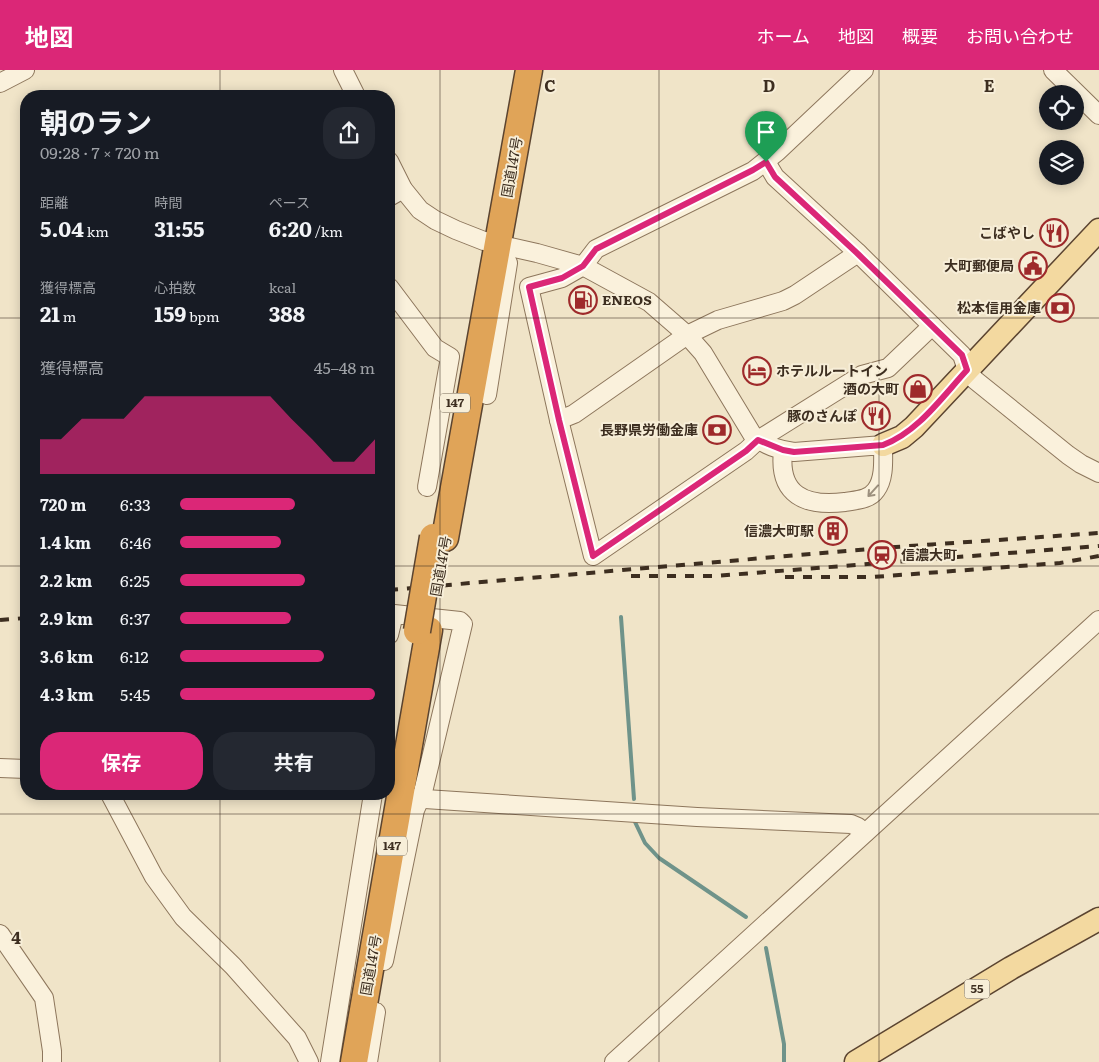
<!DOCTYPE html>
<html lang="ja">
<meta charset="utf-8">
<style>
body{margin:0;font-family:Literata,"Noto Sans JP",serif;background:#242831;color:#f1f3f6;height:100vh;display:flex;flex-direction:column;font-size:19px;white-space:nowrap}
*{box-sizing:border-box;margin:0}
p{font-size:16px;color:#9ea1a6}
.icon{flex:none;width:28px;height:28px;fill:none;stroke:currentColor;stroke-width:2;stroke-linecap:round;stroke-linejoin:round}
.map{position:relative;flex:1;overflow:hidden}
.details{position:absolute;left:20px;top:20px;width:375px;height:710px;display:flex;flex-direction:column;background:#171b24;border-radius:20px;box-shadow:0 2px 12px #0003}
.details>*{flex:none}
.buttons{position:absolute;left:1039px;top:15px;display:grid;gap:10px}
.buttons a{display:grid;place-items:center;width:45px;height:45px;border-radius:50%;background:#171b24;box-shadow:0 2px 12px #0003;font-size:25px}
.pin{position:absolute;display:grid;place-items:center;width:42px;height:42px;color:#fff;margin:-51px -21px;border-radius:50% 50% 50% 0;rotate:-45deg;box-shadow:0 0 5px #0007}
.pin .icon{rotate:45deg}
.round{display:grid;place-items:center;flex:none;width:52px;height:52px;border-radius:20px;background:#242831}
.overview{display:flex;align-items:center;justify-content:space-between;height:85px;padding:0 20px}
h1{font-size:28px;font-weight:700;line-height:38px}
.stats{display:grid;grid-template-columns:repeat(3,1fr);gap:8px;height:85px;padding:5px 20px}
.stats div{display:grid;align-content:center}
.stats b{font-size:21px;font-weight:700}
.stats small{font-size:14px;font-weight:400}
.stats p{font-size:14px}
.chart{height:140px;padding:10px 20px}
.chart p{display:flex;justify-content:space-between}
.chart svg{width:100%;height:90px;margin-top:5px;fill:#db2777;opacity:.7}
.action{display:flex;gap:10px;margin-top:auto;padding:10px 20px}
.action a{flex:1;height:58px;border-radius:20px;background:#db2777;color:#fff;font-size:20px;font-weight:700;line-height:58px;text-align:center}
.action a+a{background:#242831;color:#f1f3f6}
ul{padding:0 20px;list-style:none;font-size:16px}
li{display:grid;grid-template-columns:80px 60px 1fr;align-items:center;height:38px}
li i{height:12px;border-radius:6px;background:#db2777}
header{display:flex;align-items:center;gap:30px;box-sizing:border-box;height:70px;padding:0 25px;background:#db2777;color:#fff}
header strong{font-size:24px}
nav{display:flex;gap:28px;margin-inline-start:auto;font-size:18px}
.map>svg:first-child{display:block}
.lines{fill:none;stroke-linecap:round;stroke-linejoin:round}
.stream{stroke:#6f938a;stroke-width:4}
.minor-casing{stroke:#8d765c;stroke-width:20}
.major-casing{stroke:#5b4430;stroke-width:25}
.highway-casing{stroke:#5b4430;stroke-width:29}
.minor{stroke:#faf1dc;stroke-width:18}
.major{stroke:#f3d9a0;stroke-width:22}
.highway{stroke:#e0a458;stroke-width:26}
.rail{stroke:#3d2e20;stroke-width:4;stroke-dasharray:9 9;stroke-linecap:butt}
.highway-bridge-casing{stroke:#5b4430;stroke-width:29;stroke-linecap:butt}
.highway-bridge{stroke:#e0a458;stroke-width:26}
.oneway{stroke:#9c907e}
.route-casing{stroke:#fff;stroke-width:10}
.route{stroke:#db2777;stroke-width:6}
.grid{fill:none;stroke:#3d2e20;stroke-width:1;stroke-opacity:0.55}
.labels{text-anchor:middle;stroke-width:4;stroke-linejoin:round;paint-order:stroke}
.shield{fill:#f7eed8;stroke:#756857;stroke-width:1}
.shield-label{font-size:12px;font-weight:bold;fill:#3d2e20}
.street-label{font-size:14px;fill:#3d2e20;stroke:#f7eed8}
.poi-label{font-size:14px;font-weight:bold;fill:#3d2e20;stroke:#f7eed8;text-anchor:end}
.grid-label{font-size:16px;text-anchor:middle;font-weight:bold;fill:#3d2e20;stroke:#f7eed8;stroke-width:4;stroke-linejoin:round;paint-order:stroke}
</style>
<header>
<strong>地図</strong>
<nav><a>ホーム</a><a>地図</a><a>概要</a><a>お問い合わせ</a></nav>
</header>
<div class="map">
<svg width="1099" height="992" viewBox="0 0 1099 992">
<rect width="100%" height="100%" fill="#f0e4c8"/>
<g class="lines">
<!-- stream -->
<g class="stream">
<path d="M 621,547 L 634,729"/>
<path d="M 635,752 L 645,773 L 659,788 L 746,847"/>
<path d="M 766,878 L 784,974 L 784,992"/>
</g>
<defs>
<g id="minor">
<path d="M 343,0 L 356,26"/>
<path d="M 864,0 L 777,82 L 753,101 L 596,179 L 583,196 L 562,208 L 529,217 L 559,350 L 593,486 L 746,381 L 758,370 L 862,305 L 888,298 L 932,256"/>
<path d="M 1053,0 L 1099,45"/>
<path d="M 0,13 L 25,0"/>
<path d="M 389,91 L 403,119 L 420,140 L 435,150 L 456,160 L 484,171 L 537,183 L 583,196 L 649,232 L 687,265 L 703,283 L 752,364 C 763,375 778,380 794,382 L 883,375 C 883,389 885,408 876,420 C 869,430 856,430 845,432 C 805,437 778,425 783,381"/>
<path d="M 766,92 L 775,107 L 858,183 L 962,285 L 967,300 L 975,310 L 1068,385 L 1081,394 L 1099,403"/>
<path d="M 389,127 L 403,119"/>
<path d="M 389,217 L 435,278 L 450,287 L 427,417"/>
<path d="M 487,325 L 508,193 L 499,175"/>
<path d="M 559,350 L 574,344 L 687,265 L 718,250 L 783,231 L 795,225 L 858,183"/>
<path d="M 0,698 L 26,699"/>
<path d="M 110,724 L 154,807 L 183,847 L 233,896 L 297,968 L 309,992"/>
<path d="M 410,728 L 697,747 L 851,754 L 858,757 L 865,763"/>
<path d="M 0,864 L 44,928 L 52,981 L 52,992"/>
<path d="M 384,891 L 415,740 L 423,722 L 463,554 L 460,551 L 394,544 L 389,565"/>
<path d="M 330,992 L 373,724"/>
<path d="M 368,992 L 376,942"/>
<path d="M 614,992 L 1099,550"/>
</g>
<g id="major">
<path d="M 883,375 L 902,367 L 914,357 L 1099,160"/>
<path d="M 856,992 L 1011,898 L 1099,849"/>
</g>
<g id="highway">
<path d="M 445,468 L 529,0"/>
<path d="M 354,992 L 429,560"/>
</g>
</defs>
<!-- minor casing -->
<use href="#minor" class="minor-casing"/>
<!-- major casing -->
<use href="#major" class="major-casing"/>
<!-- highway casing -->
<use href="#highway" class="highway-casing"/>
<!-- minor -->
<use href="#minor" class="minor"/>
<!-- major -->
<use href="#major" class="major"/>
<!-- highway -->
<use href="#highway" class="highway"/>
<!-- rail -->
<g class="rail">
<path d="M 631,506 L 715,506 L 1099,476"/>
<path d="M 785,507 L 873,507 L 1060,493 L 1099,486"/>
<path d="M 389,520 L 881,478 L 1099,463"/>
<path d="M 0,550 L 26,548"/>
</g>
<defs>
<path id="highway-bridge" d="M 417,561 L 433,467"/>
</defs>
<!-- highway-bridge casing -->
<use href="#highway-bridge" class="highway-bridge-casing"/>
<!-- highway-bridge -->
<use href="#highway-bridge" class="highway-bridge"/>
</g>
<!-- one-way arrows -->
<defs><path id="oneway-shaft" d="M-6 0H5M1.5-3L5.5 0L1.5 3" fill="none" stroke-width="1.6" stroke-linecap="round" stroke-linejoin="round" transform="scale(1.25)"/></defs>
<use class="oneway" href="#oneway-shaft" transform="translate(873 421) rotate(132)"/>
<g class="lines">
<defs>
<path id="route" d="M 766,92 L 775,107 L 858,184 L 962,285 L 967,300 C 942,327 918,362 883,375 L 794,382 L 783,380 L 758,370 L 746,381 L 593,486 L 559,350 L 529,217 L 562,208 L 583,196 L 596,179 L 753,100 Z"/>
</defs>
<!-- route casing -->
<use href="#route" class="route-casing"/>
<!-- route -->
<use href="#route" class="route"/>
</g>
<!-- grid -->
<path class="grid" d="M 220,0 L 220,26M 440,0 L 440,992M 659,0 L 659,992M 879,0 L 879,992M 0,248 L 26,248M 389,248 L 1099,248M 0,496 L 26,496M 389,496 L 1099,496M 220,724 L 220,992M 0,744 L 1099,744"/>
<!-- icons -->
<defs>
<symbol id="restaurant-ring" viewBox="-11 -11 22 22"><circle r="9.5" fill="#f7eed8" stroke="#9e2a2b" stroke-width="1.5"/><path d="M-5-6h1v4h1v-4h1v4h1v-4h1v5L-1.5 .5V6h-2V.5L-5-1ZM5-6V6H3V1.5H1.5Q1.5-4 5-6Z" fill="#9e2a2b"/></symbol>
<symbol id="civic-ring" viewBox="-11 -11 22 22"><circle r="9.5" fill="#f7eed8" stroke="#9e2a2b" stroke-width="1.5"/><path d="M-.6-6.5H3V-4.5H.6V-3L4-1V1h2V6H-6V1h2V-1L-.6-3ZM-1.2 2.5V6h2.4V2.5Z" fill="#9e2a2b"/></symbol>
<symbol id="fuel-ring" viewBox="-11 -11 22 22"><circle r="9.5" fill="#f7eed8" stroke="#9e2a2b" stroke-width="1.5"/><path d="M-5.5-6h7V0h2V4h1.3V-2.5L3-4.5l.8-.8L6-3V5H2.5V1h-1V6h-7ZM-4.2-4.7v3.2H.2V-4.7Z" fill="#9e2a2b"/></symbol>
<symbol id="bank-ring" viewBox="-11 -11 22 22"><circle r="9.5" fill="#f7eed8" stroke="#9e2a2b" stroke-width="1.5"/><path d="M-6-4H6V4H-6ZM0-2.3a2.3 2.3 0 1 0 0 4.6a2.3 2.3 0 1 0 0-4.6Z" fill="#9e2a2b"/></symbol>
<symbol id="hotel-ring" viewBox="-11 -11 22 22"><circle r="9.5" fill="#f7eed8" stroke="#9e2a2b" stroke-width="1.5"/><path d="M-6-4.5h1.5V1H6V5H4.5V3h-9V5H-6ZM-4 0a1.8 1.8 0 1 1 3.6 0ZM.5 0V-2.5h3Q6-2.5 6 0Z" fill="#9e2a2b"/></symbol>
<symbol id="shop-ring" viewBox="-11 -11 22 22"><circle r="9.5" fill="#f7eed8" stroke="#9e2a2b" stroke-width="1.5"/><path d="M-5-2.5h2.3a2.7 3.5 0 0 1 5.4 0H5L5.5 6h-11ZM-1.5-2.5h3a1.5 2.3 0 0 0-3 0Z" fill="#9e2a2b"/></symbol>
<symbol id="building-ring" viewBox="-11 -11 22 22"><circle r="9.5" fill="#f7eed8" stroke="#9e2a2b" stroke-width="1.5"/><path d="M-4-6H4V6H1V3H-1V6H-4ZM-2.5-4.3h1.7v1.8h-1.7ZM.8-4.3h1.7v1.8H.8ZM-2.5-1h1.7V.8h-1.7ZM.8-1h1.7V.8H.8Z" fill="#9e2a2b"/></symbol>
<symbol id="station-ring" viewBox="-11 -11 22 22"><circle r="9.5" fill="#f7eed8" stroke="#9e2a2b" stroke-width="1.5"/><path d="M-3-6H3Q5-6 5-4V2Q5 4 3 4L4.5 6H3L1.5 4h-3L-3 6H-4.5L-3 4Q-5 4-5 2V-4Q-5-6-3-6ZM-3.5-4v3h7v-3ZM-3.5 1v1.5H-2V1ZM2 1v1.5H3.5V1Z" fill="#9e2a2b"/></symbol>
</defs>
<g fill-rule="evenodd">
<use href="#restaurant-ring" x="1038" y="147" width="32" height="32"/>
<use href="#civic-ring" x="1017" y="180" width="32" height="32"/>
<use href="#fuel-ring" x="567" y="214" width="32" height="32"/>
<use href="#bank-ring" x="1044" y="222" width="32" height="32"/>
<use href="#hotel-ring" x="741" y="285" width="32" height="32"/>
<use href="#shop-ring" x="902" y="303" width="32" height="32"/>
<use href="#restaurant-ring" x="860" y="330" width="32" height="32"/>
<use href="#bank-ring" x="701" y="344" width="32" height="32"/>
<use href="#building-ring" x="817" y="445" width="32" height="32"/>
<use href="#station-ring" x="866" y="469" width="32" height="32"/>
</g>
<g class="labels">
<!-- shield labels -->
<g class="shield">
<rect x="440" y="323.5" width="30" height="19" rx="4"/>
<rect x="377" y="766.5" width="30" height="19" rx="4"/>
<rect x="964.5" y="909.5" width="25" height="19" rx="4"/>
</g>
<g class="shield-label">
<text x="455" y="337">147</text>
<text x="392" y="780">147</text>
<text x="977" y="923">55</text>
</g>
<!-- street labels -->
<g class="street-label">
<text transform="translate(512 97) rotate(-80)" y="5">国道147号</text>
<text transform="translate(441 496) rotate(-80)" y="5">国道147号</text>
<text transform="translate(371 895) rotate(-80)" y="5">国道147号</text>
</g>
<!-- poi labels -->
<g class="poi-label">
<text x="1035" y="168">こばやし</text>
<text x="1014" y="201">大町郵便局</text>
<text x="602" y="235" text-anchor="start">ENEOS</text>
<text x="1041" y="243">松本信用金庫</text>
<text x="776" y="306" text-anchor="start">ホテルルートイン</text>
<text x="899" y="324">酒の大町</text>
<text x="857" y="351">豚のさんぽ</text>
<text x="698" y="365">長野県労働金庫</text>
<text x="814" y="466">信濃大町駅</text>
<text x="901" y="490" text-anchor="start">信濃大町</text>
</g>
</g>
<g class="grid-label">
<text x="550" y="22">C</text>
<text x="769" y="22">D</text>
<text x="989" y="22">E</text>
<text x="16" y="874">4</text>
</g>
</svg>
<div class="buttons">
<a><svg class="icon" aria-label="locate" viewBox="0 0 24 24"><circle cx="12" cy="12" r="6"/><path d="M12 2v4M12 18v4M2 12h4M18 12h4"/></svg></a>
<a><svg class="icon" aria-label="layers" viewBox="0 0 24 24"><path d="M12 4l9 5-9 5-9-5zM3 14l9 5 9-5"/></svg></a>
</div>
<div class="pin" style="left:766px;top:92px;background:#1e9e55"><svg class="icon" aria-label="arrive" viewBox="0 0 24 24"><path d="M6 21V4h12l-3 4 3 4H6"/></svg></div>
<section class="details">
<div class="overview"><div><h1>朝のラン</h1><p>09:28 · 7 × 720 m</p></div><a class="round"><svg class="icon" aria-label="share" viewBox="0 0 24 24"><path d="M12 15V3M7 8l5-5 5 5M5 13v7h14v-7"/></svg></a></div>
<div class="stats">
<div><p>距離</p><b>5.04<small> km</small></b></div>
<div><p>時間</p><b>31:55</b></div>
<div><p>ペース</p><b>6:20<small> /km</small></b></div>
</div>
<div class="stats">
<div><p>獲得標高</p><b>21<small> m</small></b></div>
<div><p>心拍数</p><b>159<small> bpm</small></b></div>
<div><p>kcal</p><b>388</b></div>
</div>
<div class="chart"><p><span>獲得標高</span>45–48 m</p>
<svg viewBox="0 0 160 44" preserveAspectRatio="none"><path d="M0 44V27L10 27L20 17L30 17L40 17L50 6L60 6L70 6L80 6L90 6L100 6L110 6L120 17L130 27L140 38L150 38L160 27V44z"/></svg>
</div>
<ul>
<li><b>720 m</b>6:33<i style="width:59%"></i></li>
<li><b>1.4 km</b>6:46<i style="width:52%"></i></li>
<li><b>2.2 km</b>6:25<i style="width:64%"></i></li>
<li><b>2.9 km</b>6:37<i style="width:57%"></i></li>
<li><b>3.6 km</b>6:12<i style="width:74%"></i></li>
<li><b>4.3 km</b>5:45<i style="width:100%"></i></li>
</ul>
<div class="action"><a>保存</a><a>共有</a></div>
</section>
</div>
